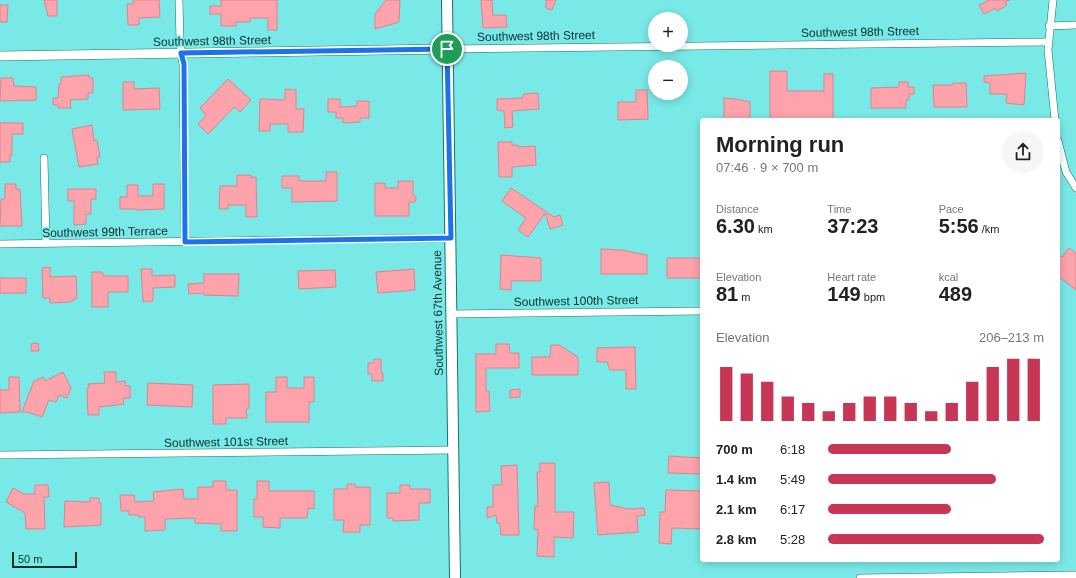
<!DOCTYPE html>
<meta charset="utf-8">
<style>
body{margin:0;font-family:Helvetica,sans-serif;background:#f6f6f6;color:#222;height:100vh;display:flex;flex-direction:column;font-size:15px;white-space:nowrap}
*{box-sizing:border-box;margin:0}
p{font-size:13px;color:#767676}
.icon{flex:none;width:22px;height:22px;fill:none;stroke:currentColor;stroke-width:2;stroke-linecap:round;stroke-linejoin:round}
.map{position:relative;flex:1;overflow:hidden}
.side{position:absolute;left:700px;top:118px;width:360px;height:444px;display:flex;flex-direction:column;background:#fff;border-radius:4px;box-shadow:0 2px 10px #0003}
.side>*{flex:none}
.fabs{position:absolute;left:648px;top:12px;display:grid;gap:8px}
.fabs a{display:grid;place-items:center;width:40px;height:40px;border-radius:50%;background:#fff;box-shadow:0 2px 10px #0003;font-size:20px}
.scale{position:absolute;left:12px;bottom:10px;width:65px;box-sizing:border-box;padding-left:4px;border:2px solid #0b3030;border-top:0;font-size:11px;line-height:14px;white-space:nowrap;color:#0b3030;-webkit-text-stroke:3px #79e9e7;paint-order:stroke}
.pin{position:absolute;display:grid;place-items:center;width:34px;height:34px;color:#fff;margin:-17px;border:2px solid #fff;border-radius:50%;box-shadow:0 1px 4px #0007}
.round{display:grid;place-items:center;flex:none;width:42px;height:42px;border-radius:21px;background:#f6f6f6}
.head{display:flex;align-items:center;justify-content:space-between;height:68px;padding:0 16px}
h1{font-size:22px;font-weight:700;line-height:30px}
.metrics{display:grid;grid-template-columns:repeat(3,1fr);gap:6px;height:68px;padding:4px 16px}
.metrics div{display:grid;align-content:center}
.metrics b{font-size:20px;font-weight:700}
.metrics small{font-size:11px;font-weight:400}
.metrics p{font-size:11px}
.chart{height:112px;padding:8px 16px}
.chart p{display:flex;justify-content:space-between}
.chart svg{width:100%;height:72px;margin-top:4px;stroke:#c73755;stroke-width:6}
ul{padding:0 16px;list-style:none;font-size:13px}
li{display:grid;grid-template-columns:64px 48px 1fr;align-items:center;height:30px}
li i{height:10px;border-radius:5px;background:#c73755}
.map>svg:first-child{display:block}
.building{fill:#fca3ab;stroke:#d8858d}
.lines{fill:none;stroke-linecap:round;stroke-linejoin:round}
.minor-casing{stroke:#137473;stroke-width:8}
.tertiary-casing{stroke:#137473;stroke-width:10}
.secondary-casing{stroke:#137473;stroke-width:12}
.minor{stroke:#fff;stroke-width:7}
.tertiary{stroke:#fff;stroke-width:9}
.secondary{stroke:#fff;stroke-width:10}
.route-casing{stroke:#fff;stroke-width:8}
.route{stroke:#1a73e8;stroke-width:5}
.labels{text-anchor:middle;stroke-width:3;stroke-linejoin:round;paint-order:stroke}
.street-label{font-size:12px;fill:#0b3030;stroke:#79e9e7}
</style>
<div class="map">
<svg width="1076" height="578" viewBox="0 0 1076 578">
<rect width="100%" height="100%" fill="#79e9e7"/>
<!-- building -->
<g class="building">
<path d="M 44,0 L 57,0 L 57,16 L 48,16 Z"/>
<path d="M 133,0 L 159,0 L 160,17 L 139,18 L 139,25 L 128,25 L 127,4 L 133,4 Z"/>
<path d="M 221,0 L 277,0 L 277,30 L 268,30 L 268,18 L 250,18 L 250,22 L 236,22 L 236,26 L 221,26 L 221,14 L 210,14 L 210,6 L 221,6 Z"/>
<path d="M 386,0 L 400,0 L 399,22 L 375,29 L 375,14 Z"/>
<path d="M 481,0 L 492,0 L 493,15 L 506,15 L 507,27 L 483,28 Z"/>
<path d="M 546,0 L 556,0 L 552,10 L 546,8 Z"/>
<path d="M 989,0 L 1010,0 L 1005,2 L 1007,5 L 997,11 L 996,8 L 984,14 L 979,5 Z"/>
<path d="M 0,5 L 8,5 L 7,22 L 0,22 Z"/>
<path d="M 770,71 L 787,71 L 787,91 L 824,91 L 824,74 L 833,74 L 833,119 L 830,119 L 830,120 L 770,120 Z"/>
<path d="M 1026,73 L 1024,105 L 1006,103 L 1007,94 L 990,94 L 990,83 L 984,82 L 984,76 Z"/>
<path d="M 89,75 L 89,78 L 93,78 L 93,93 L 88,93 L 88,99 L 70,100 L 71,108 L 58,108 L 58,105 L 53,105 L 53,98 L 58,98 L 59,84 L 61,84 L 61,77 Z"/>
<path d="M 1,78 L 13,78 L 14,86 L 36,87 L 36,100 L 0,101 Z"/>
<path d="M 228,79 L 251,100 L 240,112 L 234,107 L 208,134 L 198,124 L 206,115 L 200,108 Z"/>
<path d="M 123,82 L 134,82 L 134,89 L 159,88 L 160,109 L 123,110 Z"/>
<path d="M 899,82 L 908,82 L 908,87 L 914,87 L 914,94 L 909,94 L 909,100 L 906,100 L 906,108 L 871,108 L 871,88 L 899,87 Z"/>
<path d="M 953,83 L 966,83 L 967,107 L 934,107 L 933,85 L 953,85 Z"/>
<path d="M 285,89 L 296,90 L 296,109 L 304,109 L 303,132 L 288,132 L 288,124 L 270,124 L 270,131 L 259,131 L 260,99 L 285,100 Z"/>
<path d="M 636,90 L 647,90 L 648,119 L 618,120 L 618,102 L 636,102 Z"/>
<path d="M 538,93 L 539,109 L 512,111 L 513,127 L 505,128 L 504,111 L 497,110 L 497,99 L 522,98 L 524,94 Z"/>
<path d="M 724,98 L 736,99 L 750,102 L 750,120 L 724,120 Z"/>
<path d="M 328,99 L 340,99 L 340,107 L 357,106 L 357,101 L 369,101 L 369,118 L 360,118 L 360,122 L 343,123 L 343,118 L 336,118 L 336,112 L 328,112 Z"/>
<path d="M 0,123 L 23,123 L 23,134 L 12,134 L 12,155 L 10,155 L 10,162 L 0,162 Z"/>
<path d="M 92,125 L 94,141 L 97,140 L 100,157 L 97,157 L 98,164 L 79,167 L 72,129 Z"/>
<path d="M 498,142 L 512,142 L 512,145 L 518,145 L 518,147 L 535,146 L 536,165 L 512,167 L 512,177 L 499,177 Z"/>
<path d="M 326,172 L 337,172 L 337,201 L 292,202 L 292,188 L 282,188 L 282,176 L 299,176 L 299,181 L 326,181 Z"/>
<path d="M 237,175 L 251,175 L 251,178 L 256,177 L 257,217 L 246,217 L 246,205 L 228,205 L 228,209 L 219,209 L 220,186 L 237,186 Z"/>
<path d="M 398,181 L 413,181 L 413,195 L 416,197 L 416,199 L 415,202 L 409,202 L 409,216 L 375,216 L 375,183 L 385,183 L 385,188 L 398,188 Z"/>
<path d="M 5,184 L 16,184 L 16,189 L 20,189 L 22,226 L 0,226 L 1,199 L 5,199 Z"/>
<path d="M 153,184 L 164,184 L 164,209 L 136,210 L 136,209 L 120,209 L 120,197 L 127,197 L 127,185 L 138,185 L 138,196 L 153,196 Z"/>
<path d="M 511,188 L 554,217 L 560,215 L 563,225 L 550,229 L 545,213 L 528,237 L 518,230 L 526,218 L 502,201 Z"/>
<path d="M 68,189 L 96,189 L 96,199 L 91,199 L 91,214 L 86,214 L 86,224 L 74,225 L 74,201 L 68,201 Z"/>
<path d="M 1069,248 L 1076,253 L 1076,290 L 1058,276 L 1058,254 L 1062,257 Z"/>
<path d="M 601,249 L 621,250 L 647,255 L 647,274 L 601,274 Z"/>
<path d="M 501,255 L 541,258 L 541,281 L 511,281 L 511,290 L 500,289 Z"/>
<path d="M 667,258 L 700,258 L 702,278 L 667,278 Z"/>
<path d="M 50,267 L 50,277 L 76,276 L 77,298 L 70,302 L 50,303 L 50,298 L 43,298 L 42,268 Z"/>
<path d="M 141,269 L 152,269 L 152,276 L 175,275 L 175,287 L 153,288 L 153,301 L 143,302 Z"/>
<path d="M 414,269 L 415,290 L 378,293 L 376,272 Z"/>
<path d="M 335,270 L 336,287 L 299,289 L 298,271 Z"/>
<path d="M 92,272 L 102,272 L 104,276 L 128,276 L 128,292 L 108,292 L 108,307 L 92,307 Z"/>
<path d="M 204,274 L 239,274 L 238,296 L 204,295 L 204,293 L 189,294 L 188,284 L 204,283 Z"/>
<rect x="0" y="278" width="26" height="15"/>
<path d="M 38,343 L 39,351 L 31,351 L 31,344 Z"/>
<path d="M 496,344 L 509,344 L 510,353 L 519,353 L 519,368 L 486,368 L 486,391 L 489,391 L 490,411 L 476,412 L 476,354 L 496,354 Z"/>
<path d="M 551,345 L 559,345 L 578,357 L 578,375 L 532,375 L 532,357 L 550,357 Z"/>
<path d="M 635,347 L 636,389 L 626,389 L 626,370 L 610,370 L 607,362 L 597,362 L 597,348 Z"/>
<path d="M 374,359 L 381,359 L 381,373 L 383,373 L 383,381 L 372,381 L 372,374 L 368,374 L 368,363 L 374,363 Z"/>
<path d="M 63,372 L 71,388 L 67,398 L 59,395 L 56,402 L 49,400 L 42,417 L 28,412 L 22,412 L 34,381 L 43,377 L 45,381 Z"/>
<path d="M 104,372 L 116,372 L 116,382 L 125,381 L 125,386 L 130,386 L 130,398 L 123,398 L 124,404 L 99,407 L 99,415 L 88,415 L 87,388 L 89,388 L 88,384 L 105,383 Z"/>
<path d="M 9,377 L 19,377 L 20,412 L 0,413 L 0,390 L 9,390 Z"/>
<path d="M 276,377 L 287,377 L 287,388 L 304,388 L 304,377 L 314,377 L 314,402 L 309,402 L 309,422 L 266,422 L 266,392 L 276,392 Z"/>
<path d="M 148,383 L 193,385 L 192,407 L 147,405 Z"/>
<path d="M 249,384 L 249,408 L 246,409 L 247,418 L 226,418 L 226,424 L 213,424 L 213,385 Z"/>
<path d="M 520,389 L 520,397 L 510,398 L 510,390 Z"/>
<path d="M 669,456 L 702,458 L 702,474 L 668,473 Z"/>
<path d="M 540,463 L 555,463 L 555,512 L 574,512 L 573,538 L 554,537 L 554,557 L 537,556 L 538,530 L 534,529 L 535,506 L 538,507 L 537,472 L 540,472 Z"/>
<path d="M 517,465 L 519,535 L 501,535 L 500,524 L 497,523 L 496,515 L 487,518 L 487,507 L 493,507 L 493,485 L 502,485 L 501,466 Z"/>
<path d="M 213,481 L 226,481 L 226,490 L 237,490 L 237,531 L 221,531 L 221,524 L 195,523 L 195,518 L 165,519 L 165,530 L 145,531 L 145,517 L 139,517 L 139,515 L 129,515 L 129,511 L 121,511 L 120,495 L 134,495 L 135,502 L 154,501 L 153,492 L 183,489 L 184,499 L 198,499 L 198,487 L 213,487 Z"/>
<path d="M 257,481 L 269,481 L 269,491 L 314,491 L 314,509 L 308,508 L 307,518 L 280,518 L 280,528 L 263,527 L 263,517 L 254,517 L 254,499 L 257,499 Z"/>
<path d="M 609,482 L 610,505 L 629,509 L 644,508 L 645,515 L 637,516 L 638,532 L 598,535 L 594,483 Z"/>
<path d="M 347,484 L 355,484 L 355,487 L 370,487 L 370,525 L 360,525 L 360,532 L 343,532 L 344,520 L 334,520 L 334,489 L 347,489 Z"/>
<path d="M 35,485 L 48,485 L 49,497 L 44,497 L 45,529 L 26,529 L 25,513 L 6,502 L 13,488 L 24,494 L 35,494 Z"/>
<path d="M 400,485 L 410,485 L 410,489 L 430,489 L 430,503 L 419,503 L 419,520 L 393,521 L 393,518 L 387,518 L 387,493 L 400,493 Z"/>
<path d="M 666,490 L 702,491 L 701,529 L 672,528 L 671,544 L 659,543 L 660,512 L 665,512 Z"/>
<path d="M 90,498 L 99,498 L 99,503 L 101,503 L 101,525 L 64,527 L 65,501 L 90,502 Z"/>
</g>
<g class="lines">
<defs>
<g id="minor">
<path d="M 179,0 L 180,42 L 183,64 L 185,242"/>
<path d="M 1053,0 L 1048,50 L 1055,120"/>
<path d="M 1049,26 L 1076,25"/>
<path d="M 447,49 L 1048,42"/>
<path d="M 1058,141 L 1066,172 L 1076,188"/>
<path d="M 44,158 L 46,243"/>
<path d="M 0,244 L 451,238"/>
<path d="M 451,314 L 702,311"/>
<path d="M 0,455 L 453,450"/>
<path d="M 860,578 L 1076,575"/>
</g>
<path id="tertiary" d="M 0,56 L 447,49"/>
<path id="secondary" d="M 447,0 L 455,578"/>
</defs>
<!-- minor casing -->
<use href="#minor" class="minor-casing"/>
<!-- tertiary casing -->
<use href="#tertiary" class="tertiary-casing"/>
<!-- secondary casing -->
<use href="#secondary" class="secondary-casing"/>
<!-- minor -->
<use href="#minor" class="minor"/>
<!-- tertiary -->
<use href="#tertiary" class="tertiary"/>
<!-- secondary -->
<use href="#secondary" class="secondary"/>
</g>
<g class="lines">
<defs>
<path id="route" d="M 447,49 L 451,238 L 185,242 L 184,64 L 181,53 Z"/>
</defs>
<!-- route casing -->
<use href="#route" class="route-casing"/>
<!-- route -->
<use href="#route" class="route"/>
</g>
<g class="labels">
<!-- street labels -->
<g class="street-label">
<text transform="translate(860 32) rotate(-1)" y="4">Southwest 98th Street</text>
<text transform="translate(536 36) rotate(-1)" y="4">Southwest 98th Street</text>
<text transform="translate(212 41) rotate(-1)" y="4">Southwest 98th Street</text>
<text transform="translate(105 232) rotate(-1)" y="4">Southwest 99th Terrace</text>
<text transform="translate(576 301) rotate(-1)" y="4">Southwest 100th Street</text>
<text transform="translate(438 313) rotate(-91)" y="4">Southwest 67th Avenue</text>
<text transform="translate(226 442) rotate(-1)" y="4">Southwest 101st Street</text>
</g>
</g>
</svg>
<div class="fabs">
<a>+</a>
<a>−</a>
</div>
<div class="scale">50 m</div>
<div class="pin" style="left:447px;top:49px;background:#1e9e55"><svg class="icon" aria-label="arrive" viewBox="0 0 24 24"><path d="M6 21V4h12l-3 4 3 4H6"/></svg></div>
<section class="side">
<div class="head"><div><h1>Morning run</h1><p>07:46 · 9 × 700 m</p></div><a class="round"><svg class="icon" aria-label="share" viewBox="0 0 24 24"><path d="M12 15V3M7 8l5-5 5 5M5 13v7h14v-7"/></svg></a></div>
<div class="metrics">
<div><p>Distance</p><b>6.30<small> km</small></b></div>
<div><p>Time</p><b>37:23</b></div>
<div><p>Pace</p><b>5:56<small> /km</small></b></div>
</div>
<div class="metrics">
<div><p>Elevation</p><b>81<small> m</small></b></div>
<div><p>Heart rate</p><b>149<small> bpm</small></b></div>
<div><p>kcal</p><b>489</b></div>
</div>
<div class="chart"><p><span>Elevation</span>206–213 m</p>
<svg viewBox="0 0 160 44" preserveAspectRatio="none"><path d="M5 44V11M15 44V15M25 44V20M35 44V29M45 44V33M55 44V38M65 44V33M75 44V29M85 44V29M95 44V33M105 44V38M115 44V33M125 44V20M135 44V11M145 44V6M155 44V6"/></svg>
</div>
<ul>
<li><b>700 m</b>6:18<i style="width:57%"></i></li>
<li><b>1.4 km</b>5:49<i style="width:78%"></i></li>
<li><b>2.1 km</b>6:17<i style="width:57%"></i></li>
<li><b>2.8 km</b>5:28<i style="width:100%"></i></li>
</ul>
</section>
</div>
